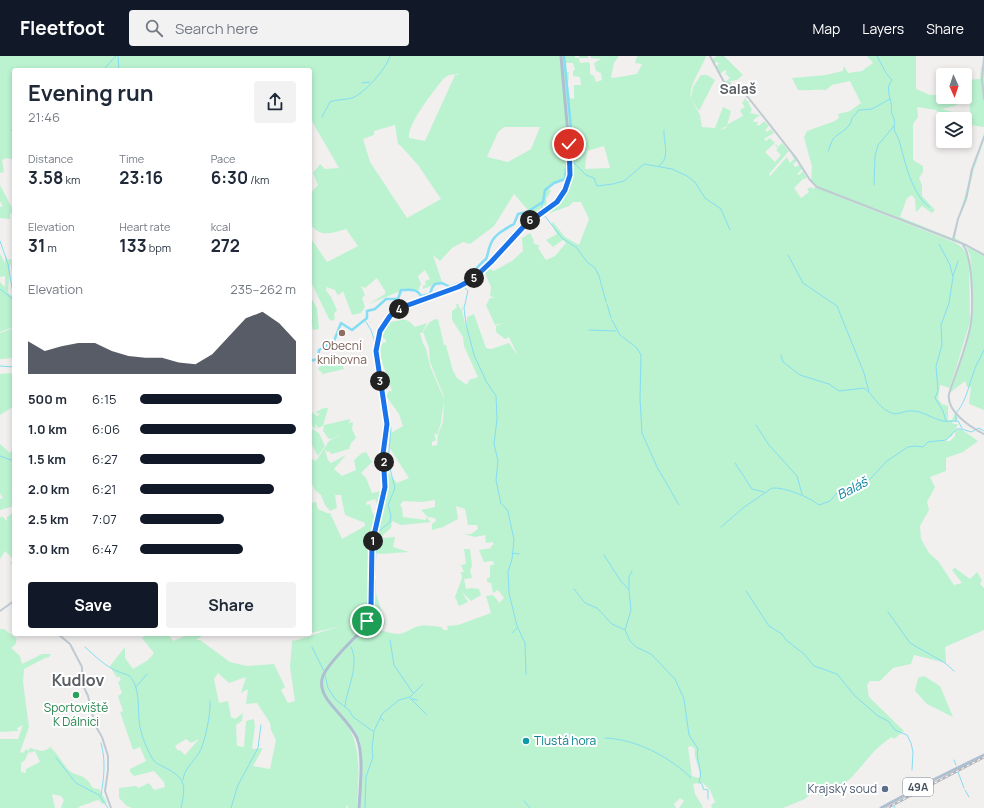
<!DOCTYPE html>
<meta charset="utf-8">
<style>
body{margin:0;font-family:Manrope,sans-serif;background:#f2f2f3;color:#1f2937;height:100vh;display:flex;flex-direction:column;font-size:15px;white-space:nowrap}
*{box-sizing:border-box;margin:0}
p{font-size:13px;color:#747a83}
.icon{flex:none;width:22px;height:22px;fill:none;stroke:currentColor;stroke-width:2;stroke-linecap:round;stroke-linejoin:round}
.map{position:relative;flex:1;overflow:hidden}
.drawer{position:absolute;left:12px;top:12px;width:300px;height:568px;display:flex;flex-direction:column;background:#fff;border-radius:4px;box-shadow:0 2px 6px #0003}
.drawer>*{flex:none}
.needle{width:26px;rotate:177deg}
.tools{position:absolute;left:936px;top:12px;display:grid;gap:8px}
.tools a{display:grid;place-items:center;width:36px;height:36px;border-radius:4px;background:#fff;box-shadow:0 2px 6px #0003;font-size:20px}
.pin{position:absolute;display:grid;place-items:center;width:34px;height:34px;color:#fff;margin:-17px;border:2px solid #fff;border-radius:50%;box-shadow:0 1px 4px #0007}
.km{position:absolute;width:20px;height:20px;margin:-10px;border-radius:50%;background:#222;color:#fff;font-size:11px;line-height:20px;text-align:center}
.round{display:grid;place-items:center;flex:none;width:42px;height:42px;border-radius:4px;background:#f2f2f3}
.summary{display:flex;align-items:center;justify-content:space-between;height:68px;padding:0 16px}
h1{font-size:22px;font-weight:700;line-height:30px}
.figures{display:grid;grid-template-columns:repeat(3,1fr);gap:6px;height:68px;padding:4px 16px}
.figures div{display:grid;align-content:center}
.figures b{font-size:17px;font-weight:700}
.figures small{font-size:11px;font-weight:400}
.figures p{font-size:11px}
.chart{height:112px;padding:8px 16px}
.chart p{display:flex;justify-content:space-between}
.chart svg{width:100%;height:72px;margin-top:4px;fill:#111827;opacity:.7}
.action{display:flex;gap:8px;margin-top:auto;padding:8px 16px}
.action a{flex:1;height:46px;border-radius:4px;background:#111827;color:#fff;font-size:16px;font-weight:700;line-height:46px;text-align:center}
.action a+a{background:#f2f2f3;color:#1f2937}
ul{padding:0 16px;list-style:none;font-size:13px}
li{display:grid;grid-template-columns:64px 48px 1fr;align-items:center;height:30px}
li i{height:10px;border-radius:5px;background:#111827}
header{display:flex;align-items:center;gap:24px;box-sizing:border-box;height:56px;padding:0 20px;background:#111827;color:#fff}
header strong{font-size:19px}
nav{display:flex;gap:22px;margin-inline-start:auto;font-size:14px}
.search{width:280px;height:36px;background:#f2f2f3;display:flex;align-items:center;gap:10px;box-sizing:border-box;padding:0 14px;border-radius:4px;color:#747a83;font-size:15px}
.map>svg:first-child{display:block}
.green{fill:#bbf3d0;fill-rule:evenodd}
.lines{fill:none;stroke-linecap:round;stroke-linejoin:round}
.stream{stroke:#84ddf3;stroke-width:1}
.river{stroke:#84ddf3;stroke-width:2.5}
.minor{stroke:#bfcad3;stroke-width:2}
.major{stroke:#adbfd1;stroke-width:3}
.rail-casing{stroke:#b1b5bb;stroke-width:2.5}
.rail{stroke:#fff;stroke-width:1;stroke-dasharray:3;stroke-linecap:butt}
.route-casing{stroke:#fff;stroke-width:8}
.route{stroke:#1a73e8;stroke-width:5}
.education-dot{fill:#8d6e63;stroke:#fff;stroke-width:1.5}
.leisure-dot{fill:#2e9e5b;stroke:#fff;stroke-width:1.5}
.culture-dot{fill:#0f9aa8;stroke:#fff;stroke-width:1.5}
.service-dot{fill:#5c6f8a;stroke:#fff;stroke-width:1.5}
.labels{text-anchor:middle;stroke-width:4;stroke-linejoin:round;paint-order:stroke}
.shield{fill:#fff;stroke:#7e878f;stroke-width:1}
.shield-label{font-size:11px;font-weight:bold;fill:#46535f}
.education-label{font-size:12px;fill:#785e54;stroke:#fff}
.leisure-label{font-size:12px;fill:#27864d;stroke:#fff}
.culture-label{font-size:12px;fill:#0d838f;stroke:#fff;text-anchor:start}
.service-label{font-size:12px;fill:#4e5e75;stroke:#fff;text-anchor:end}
.water-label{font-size:13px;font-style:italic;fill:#037f9e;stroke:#fff}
.quarter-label{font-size:14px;font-weight:bold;fill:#5b6065;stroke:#fff}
.district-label{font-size:16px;font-weight:bold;fill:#5b6065;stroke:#fff}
</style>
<header>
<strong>Fleetfoot</strong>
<div class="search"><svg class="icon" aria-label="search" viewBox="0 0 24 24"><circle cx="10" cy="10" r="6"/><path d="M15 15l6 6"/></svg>Search here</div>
<nav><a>Map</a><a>Layers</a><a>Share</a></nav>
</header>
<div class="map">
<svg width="984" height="752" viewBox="0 0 984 752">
<rect width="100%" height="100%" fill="#f2efef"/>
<!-- green -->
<g class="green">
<path d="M 0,0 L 575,0 L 575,2 L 579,2 L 579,0 L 588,0 L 588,2 L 579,2 L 580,7 L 588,6 L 590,8 L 590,18 L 594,20 L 596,26 L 602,24 L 601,17 L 596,15 L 594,7 L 601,3 L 591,2 L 591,0 L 619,0 L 614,7 L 611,21 L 613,22 L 637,18 L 642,8 L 635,7 L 637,0 L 706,0 C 702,13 688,29 691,42 L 693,31 L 701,19 L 707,19 L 715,24 L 699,55 L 691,43 L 700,59 L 702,71 L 715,72 L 723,51 L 731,55 L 727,70 L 719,74 L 726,72 L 728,68 L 743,60 L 740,54 L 745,51 L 742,47 L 746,41 L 746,45 L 750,45 L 748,46 L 752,54 L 750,57 L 760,59 L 753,64 L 754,66 L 759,66 L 756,68 L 759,70 L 764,65 L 769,70 L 765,74 L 767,76 L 771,73 L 774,77 L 764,83 L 766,85 L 770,82 L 775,87 L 765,96 L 775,106 L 781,99 L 776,94 L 778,92 L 775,89 L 776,88 L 778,91 L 782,87 L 789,95 L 769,118 L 770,120 L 787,101 L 790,107 L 794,103 L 791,97 L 797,105 L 793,108 L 795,111 L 800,109 L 802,113 L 797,118 L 799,119 L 803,115 L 807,122 L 803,123 L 794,132 L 801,142 L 809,136 L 807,133 L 811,131 L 813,133 L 815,131 L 951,185 C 961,189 965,193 969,204 L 970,266 L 950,332 L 940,329 L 938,343 L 942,348 L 948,350 L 948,364 L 952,364 L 955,357 L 958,363 L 952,366 L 953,368 L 958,368 L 952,380 L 944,385 L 950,385 L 955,380 L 955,375 L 961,373 L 978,385 L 963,396 L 946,402 L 946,415 L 930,421 L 935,431 L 927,446 L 929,454 L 920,470 L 921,483 L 929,497 L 938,505 L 954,529 L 962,527 L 952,514 L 955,512 L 970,523 L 977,516 L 982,524 L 980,528 L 984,532 L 984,574 L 945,591 L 946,607 L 914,599 L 911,608 L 893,612 L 880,625 L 870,625 L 867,629 L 869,641 L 904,675 L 894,683 L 892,681 C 875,691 865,707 852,721 C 843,729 834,735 823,740 L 811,737 L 805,743 L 783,752 L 712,752 L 711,749 L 715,746 L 710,734 L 703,727 L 699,728 L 697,727 L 693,728 L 695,738 L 703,751 L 701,752 L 679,752 L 684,745 L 680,742 L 674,748 L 676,752 L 360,752 L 360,685 L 355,675 L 334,650 L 332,651 C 338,659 347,667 351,676 C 362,699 358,727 357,752 L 348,752 L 347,748 L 346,752 L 132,752 L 127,750 L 119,742 L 119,732 L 136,730 L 138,732 L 149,727 L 154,734 L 165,731 L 164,726 L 154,715 L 134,720 L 130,716 L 130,713 L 146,705 L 140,691 L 133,694 L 120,656 L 123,655 L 118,640 L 122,637 L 118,626 L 121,624 L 119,620 L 117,622 L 110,610 L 125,591 L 125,602 L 133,613 L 148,604 L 154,597 L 142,582 L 147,578 L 153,580 L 155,578 L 172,578 L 170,581 L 173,585 L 189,578 L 205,578 L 196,584 L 200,584 L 230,606 L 247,610 L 274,608 L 285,631 L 281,634 L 288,647 L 295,645 L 290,611 L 292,585 C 312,581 339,567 358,568 C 371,569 386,578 399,578 C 406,577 410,573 416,571 C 424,568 433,570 441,571 L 444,574 L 448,574 L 447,570 L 458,569 L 491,557 L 486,540 L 493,539 L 499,546 L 497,549 L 504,542 L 498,534 L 493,537 L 491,527 L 487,526 L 487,523 L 490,521 L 490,510 L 494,508 L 493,505 L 484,506 L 479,494 L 491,492 L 491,490 L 493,489 L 493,486 L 486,487 L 485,479 L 475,481 L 464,478 L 471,478 L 478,473 L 477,469 L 468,469 L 465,453 L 456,450 L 458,463 L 443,471 L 432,474 L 432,468 L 436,465 L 435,462 L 428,461 L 421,454 L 435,451 L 435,444 L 422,446 L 403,445 L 400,449 L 402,452 L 403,461 L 426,464 L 426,461 L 431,466 L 401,469 L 392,465 L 391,472 L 380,482 L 395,481 L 393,491 L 409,496 L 380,498 L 372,496 L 385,443 L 387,415 L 397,427 L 409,422 L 389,391 L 391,377 L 403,370 L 399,358 L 386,340 L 389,335 L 392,335 L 381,303 L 380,288 L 386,286 L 386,284 L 379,278 L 387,265 C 400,268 403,257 415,271 L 427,267 L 422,277 L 420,277 L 423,287 L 426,293 L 430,310 L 444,343 L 441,367 L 437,379 L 434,377 L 436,384 L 432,386 L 432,390 L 437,389 L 438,378 L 443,366 L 444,341 L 430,306 L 429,292 L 423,276 C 426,270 431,263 438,263 L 444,289 L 446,289 L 453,315 L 457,322 L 467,329 L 469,324 L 478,321 L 464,290 L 463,281 L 452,264 L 452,255 L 457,251 L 456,248 L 458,248 L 461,254 L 463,248 L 462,255 L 466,272 L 467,261 L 474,258 L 486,292 L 491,293 L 509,287 L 518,300 L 509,281 L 505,283 L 496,276 L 496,270 L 503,267 L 495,269 L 486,249 L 490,242 L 495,242 L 490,240 L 491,231 L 485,217 L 488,212 L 494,215 L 512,205 L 523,195 L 522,182 L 530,177 L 534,185 L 533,187 L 540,190 L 538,192 L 546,204 L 555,200 L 566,187 L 563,184 L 553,191 L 546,184 L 557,178 L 551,168 L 553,166 L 565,181 L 579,189 L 589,163 L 581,146 L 573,146 L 569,150 L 550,157 L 548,155 L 565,138 L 567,124 L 557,126 L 548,132 L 551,135 L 546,143 L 547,152 L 544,149 L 541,151 L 543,155 L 531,163 L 526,161 L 528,154 L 514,138 L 494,170 L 470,188 L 463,186 L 452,192 L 440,205 L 433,199 L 442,226 L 423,233 L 423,230 L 426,229 L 425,225 L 430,223 L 425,214 L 418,220 L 421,228 L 418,235 L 403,234 L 369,248 L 385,238 L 385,235 L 377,222 L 365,232 L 361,230 L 365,239 L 362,242 L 365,251 L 361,257 L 352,259 L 343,235 L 339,239 L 337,238 L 335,234 L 327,231 L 326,234 L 331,241 L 337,254 L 334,258 L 335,263 L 331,265 L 329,263 L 310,224 L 310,181 L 327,206 L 358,190 L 346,173 C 335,176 322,182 313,171 L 310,171 L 310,138 L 318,129 L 313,117 L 320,108 L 325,113 L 339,112 L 310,62 L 310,14 L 14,14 L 14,115 L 12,103 L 6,102 L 2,104 L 4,116 L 0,117 ZM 566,7 L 573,7 L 575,14 L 573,15 L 573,20 L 580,21 L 581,29 L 574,29 L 574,43 L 570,42 L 568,29 L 569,16 L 567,16 ZM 458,18 L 459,19 L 455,19 L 425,85 L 409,82 C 407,68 434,35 443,23 L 449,19 ZM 395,69 L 398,88 L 401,90 L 418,109 L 441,143 L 407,162 L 370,106 L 363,83 L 374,79 L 374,75 ZM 504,71 L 540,71 L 531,93 L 508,106 L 487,101 L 498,76 ZM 604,90 L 610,112 L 585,113 L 587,95 ZM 218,617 L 229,627 L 246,621 L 241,637 L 248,633 L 246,648 L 257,647 L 270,667 L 271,674 L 276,684 L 270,713 L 253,710 L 263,692 L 252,693 L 255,670 L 254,663 L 246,665 L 244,691 L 237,690 L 236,669 L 242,665 L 243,657 L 235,663 L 231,661 L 228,645 L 219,647 L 214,623 ZM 186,683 L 191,687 L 199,683 L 185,699 L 180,694 L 178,695 L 175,690 ZM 691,690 L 695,693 C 693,704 702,714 699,722 L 692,720 L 688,691 Z"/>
<path d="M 717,0 L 724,0 L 743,19 L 737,24 L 730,25 L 732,28 L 725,26 L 730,22 L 725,17 L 727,16 L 725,14 L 720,18 L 716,10 L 719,8 L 718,6 L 714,7 L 712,3 Z"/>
<path d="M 867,0 L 916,0 L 916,33 L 930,39 L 943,39 L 943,41 L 953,41 L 962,44 L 955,50 L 941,53 L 953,56 L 960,63 L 946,63 L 936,54 L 917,51 L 918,61 L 913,68 L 913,104 L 923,110 L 923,116 L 919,122 L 922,129 L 922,140 L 935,154 L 932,157 L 922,150 L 916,156 L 915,143 L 912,139 L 907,142 L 900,161 L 952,182 L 984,77 L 984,84 L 974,113 L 967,143 L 958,164 L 955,182 L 965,188 L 820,132 L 811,124 L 812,111 L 804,81 L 807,75 L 835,65 L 839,62 L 838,58 L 850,55 L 861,47 L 850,25 L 832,29 L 826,34 C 816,33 808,35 798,34 L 792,22 L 826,19 L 843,15 L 844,10 L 848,17 L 862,15 L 873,7 Z"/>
<path d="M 984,10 L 984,71 L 970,69 L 971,68 L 969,39 L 966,37 L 966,24 L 980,23 L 981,11 Z"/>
<path d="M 0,129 L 14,156 L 10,158 L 10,163 L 0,162 L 0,151 L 3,150 L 0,145 Z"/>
<path d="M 966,190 L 984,200 L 984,354 L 969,348 L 971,331 L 967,331 L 965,325 L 951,336 L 972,266 L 971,208 L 970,199 Z"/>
<path d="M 0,198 L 5,207 L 5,199 L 8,204 L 10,203 L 14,206 L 13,221 L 10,206 L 8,237 L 14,241 L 14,271 L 0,276 L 0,226 L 5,231 L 5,220 L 0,221 Z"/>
<path d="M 310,240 L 317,252 L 319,273 L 313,274 L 310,259 Z"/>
<path d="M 14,272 L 14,302 L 0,303 L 0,277 Z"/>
<path d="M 340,302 L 344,313 L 323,318 L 318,313 L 323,307 Z"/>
<path d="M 14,317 L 14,350 L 0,359 L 0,318 Z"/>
<path d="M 324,352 L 328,352 L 323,370 L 318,372 L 315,368 L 315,373 L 310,368 L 310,357 L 311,355 L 317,360 L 320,358 L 316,357 L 317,355 Z"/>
<path d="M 350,363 L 349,368 L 351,366 L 353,367 L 352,373 L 356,382 L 351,387 L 349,393 L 332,398 L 329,396 L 330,394 L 328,396 L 325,394 L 328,404 L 331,407 L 346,399 L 334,413 L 342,420 L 356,414 L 354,404 L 362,397 L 366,396 L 372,406 L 361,417 L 366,422 L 372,437 L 381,435 L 377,448 L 379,454 L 375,443 L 366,446 L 367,449 L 370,448 L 373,459 L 378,454 L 378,456 L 371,488 L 368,510 L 369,558 L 367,563 L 363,565 L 311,577 L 310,447 L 316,446 L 318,453 L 327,457 L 330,457 L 342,483 L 365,470 L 365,467 L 345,459 L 341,439 L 335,439 L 337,452 L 330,455 L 325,449 L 321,439 L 315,434 L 310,424 L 312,410 L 310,411 L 310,402 L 316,405 L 329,385 L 346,375 L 335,382 L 329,383 L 323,375 L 324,369 Z"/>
<path d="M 310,372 L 319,377 L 325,390 L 318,400 L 312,389 Z"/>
<path d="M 0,388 L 10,397 L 14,390 L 14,450 L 0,454 L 0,443 L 3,442 L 0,437 Z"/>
<path d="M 14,456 L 14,514 L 14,510 L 10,507 L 14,504 L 5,495 L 0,503 L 0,462 L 2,460 L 7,465 L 7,461 Z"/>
<path d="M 464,493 L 470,493 L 472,510 L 470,514 L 472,522 L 464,523 L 466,533 L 472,532 L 479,533 L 481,539 L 471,545 L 462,536 L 468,546 L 459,550 L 455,541 L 462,522 L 461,516 L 464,516 L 461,509 L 466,508 Z"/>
<path d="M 376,522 L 376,537 L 385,567 L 383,571 L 370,565 L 373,545 L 372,524 Z"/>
<path d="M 0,573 L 4,573 L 17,583 L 15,589 L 11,592 L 20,600 L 22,608 L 42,598 L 51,598 L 48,602 L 47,601 L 24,613 L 23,626 L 29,671 L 20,696 L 23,697 L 26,693 L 29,695 L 25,704 L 21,707 L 21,716 L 26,717 L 26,713 L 40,706 L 35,695 L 29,697 L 29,692 C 39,693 41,699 52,690 L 51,692 C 59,699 65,712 71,716 C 75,719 82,719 86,723 C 92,728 90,733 99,733 L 107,747 L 102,748 L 99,744 C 95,744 83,750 77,751 L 80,752 L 62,752 L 61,751 L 64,744 L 61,740 L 52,738 L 55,752 L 0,752 L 0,683 L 18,683 L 23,669 L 17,672 L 18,675 L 0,676 Z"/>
<path d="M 924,620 L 940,630 L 953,661 L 927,648 L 915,635 L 918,622 Z"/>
</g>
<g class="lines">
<!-- stream -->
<g class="stream">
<path d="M 118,0 L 119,14"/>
<path d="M 877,0 L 886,17 L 892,24 C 883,35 894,44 891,56 C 898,69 892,67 895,76 C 896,79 898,81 899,84 C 905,105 911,137 929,151"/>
<path d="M 103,14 L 116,0"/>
<path d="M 362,27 L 370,26"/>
<path d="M 322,61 L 330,46 C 337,43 345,44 352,42 C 365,37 386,13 390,0"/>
<path d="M 11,74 L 14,76"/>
<path d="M 570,90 L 574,107 L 586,119 L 594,122 L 597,130 L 613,128 L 624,125 L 644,108 L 672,113 L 687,120 L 695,126 L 705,142 L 721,153 L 730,174"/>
<path d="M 828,95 C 830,92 831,86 833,83 C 840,75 850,74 852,62 L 859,54 L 872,53 L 890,43"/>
<path d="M 659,110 C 671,101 663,86 664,74"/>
<path d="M 874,129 L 875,100 L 878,89 L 894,70"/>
<path d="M 543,146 L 541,155 L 562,182 L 577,192 L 587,206 L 595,212 L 599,220 L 606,246"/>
<path d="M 0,185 L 8,208 L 13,238 L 12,242"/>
<path d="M 939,188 L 950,209 L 953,221 L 949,247 L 941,269 L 942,289 L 936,310 L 938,335 L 935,342 L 943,355 L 946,365"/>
<path d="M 788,199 L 803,227 L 837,250 L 864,317 L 869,336"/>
<path d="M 953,220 L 958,205"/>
<path d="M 463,230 L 468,235 L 466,243"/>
<path d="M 0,233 L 14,244"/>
<path d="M 466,244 L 464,252 L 466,268 L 474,299 L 486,325 L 496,340 L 497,363 L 494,388 L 498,405 L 496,424 L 501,448"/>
<path d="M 607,248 L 611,262"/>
<path d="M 365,264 L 365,265"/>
<path d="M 612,264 L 620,279 L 637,292 L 641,299 L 640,343 L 642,377 L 657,411 L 679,449"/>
<path d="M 366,266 L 371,274 L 375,286"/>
<path d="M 589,274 L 616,275"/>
<path d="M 781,299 L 783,306 L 800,319 L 829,328 L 839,335 L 864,332 C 874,339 876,349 889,356 C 898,361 903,354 912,355 C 922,355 930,361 939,364 C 945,366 951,365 958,365 L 962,372"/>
<path d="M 0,310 L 14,311"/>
<path d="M 975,312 L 984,294"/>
<path d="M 957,356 C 967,344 969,327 975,313"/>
<path d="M 956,365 L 956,358"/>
<path d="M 756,369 L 769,389 L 797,420 L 802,438"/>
<path d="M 0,400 L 14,405"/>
<path d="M 735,407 L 752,433 L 764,436"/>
<path d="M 503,449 L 508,455 L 514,484 L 512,503 L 508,516 L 509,536"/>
<path d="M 721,471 L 743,452 L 772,432 C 785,431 809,441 819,449 L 830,445 L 836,438 L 845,436 L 855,428 L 869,424 L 887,405 L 908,391 L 915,390 L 923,391 L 928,386 L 946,384 L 957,373 L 962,373 L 971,376 L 979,372 L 984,375"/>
<path d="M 376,491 L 378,476 L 390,466 L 391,460 L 388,449 L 395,432 L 388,405 L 391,373 L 380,314 L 378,290"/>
<path d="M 512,497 L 519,498"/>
<path d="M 604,499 L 620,524 L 629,534 L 631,554 L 625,574 L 630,585 L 636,591 L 651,598 L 675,623 L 684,643 L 689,679 L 698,693 C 695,704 704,715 699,725 L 703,730 L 703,733 L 708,734 L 708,743"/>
<path d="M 375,518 L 376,492"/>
<path d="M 574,533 L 585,547 L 597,552 L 612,568 L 625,574"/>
<path d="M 629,533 L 629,521 L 632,515"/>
<path d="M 746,535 L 769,570 L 782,578 L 786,584 L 804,598 L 814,610 L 837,618 L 855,640 L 878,660 L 888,665 L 895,674 L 907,679 L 911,687 L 913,696 L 912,714"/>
<path d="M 509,537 L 517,570 L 525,587 L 526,618"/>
<path d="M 888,556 L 910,587 L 945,607 L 954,615"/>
<path d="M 512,577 L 517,572"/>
<path d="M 390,584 L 394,609 L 413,637"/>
<path d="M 85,591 C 95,600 106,611 119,616 C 124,618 129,618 132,623 C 141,637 137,656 140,671 C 142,681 147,693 152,702 C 155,707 159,709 164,711 C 186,722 186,729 181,752"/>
<path d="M 312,591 L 324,615"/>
<path d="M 325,619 L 328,632 L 335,643 L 349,654 L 353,661 L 374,676 L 372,692 L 373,701 L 366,721 L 365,752"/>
<path d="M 136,631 L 147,618"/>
<path d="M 410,642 L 427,659"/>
<path d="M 412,643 L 417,644"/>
<path d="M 345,650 C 347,632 360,609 351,591"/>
<path d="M 380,661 L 384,665"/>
<path d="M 374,675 L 382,658 L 399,644 L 410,641 L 423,628"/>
<path d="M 605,682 C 636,683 670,701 691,722"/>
<path d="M 56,702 L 76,727 L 99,739 L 108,752"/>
<path d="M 954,704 L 956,709"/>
<path d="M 958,716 L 964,732"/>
<path d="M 183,724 C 184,713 193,706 199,697 C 205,687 211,657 210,645"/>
<path d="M 965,734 L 969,741"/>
<path d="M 101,739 C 104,721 106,705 101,687"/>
<path d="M 524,745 L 530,752"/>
<path d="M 894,750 L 895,752"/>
<path d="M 231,752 L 238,729 L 258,692 L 261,669"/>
</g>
<!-- river -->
<g class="river">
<path d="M 564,0 L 572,83 L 570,89"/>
<path d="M 463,225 C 473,219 477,210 486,203 C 488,199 488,194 490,190 C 493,179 505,173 514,168 L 518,158 L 527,156 L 543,146 L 545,134 L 554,127 L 565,123 L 568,90"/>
<path d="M 310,305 L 318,303 L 319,294 L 334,285 L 341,267 L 352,274 L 367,262 L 367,255 L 375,253 L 386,243 L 398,243 L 401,234 C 409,234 417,232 421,240 L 430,238 L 432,232 L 435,228 L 442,227 L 450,231 L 462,226"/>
</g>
<!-- minor -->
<g class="minor">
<path d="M 710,0 L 724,26 L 739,32 L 747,40 L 796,102 L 810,124 L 817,131 L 966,189 L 984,199"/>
<path d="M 984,1 L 982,23 L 984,43"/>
<path d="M 953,184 L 958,163 L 966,143 L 972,113 L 984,81"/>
<path d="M 963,189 C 973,201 973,251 971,267 C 967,290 956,316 949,338 C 946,355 970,371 984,378"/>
<path d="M 0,555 L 14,545"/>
<path d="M 58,578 L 70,588 L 82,611 L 82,627 L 88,640 L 95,669 L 102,681 L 108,700 L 108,714 L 105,735 L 111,752"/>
</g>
<!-- major -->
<g class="major">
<path d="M 368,565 L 371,550 L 372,488 L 385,431 L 383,398 L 387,366 L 375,295 L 380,275 L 388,262 L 400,252 L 458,231 L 479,218 L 525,169 L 560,142 L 568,129 L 571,112 L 561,0"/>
<path d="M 359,752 C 360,732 364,700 357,682 C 350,667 336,656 327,643 C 322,636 320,627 323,620 C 329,605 359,578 369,567"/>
<path d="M 881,752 L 929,726 L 984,699"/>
</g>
<defs>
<path id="rail" d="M 887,752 L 984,701"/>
</defs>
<!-- rail casing -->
<use href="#rail" class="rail-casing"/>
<!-- rail -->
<use href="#rail" class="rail"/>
</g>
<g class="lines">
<defs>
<path id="route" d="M 367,565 L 371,550 L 372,488 L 385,431 L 383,398 L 387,368 L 376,295 L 380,275 L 390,260 L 400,252 L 458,231 L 473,223 L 491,206 L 525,169 L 557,146 L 565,134 L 570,119 L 569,88"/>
</defs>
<!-- route casing -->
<use href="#route" class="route-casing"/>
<!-- route -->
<use href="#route" class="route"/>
</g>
<!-- markers -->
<circle class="education-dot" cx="342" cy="277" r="4"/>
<circle class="leisure-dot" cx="76" cy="639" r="4"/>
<circle class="culture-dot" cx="526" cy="685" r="4"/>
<circle class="service-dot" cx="885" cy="733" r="4"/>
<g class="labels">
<!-- shield labels -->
<rect class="shield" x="903" y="722" width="30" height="18" rx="3"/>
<g class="shield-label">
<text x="918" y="735">49A</text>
</g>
<!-- education labels -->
<g class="education-label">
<text x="342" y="294">Obecní<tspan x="342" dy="14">knihovna</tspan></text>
</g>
<!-- leisure labels -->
<g class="leisure-label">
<text x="76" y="656">Sportoviště<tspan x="76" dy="14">K Dálnici</tspan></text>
</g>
<!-- culture labels -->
<g class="culture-label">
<text x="534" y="689">Tlustá hora</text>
</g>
<!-- service labels -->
<g class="service-label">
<text x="877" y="737">Krajský soud</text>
</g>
<!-- water labels -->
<g class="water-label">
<text transform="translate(852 432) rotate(-28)" y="5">Baláš</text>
</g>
<!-- quarter labels -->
<g class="quarter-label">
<text x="738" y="38">Salaš</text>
</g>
<!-- district labels -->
<g class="district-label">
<text x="78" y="630">Kudlov</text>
</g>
</g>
</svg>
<div class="tools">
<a><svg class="needle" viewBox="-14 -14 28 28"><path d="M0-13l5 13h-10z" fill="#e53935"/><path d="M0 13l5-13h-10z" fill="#747a83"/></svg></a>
<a><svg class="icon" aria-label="layers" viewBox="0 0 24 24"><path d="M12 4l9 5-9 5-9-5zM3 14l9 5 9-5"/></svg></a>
</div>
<div class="pin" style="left:367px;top:565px;background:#1e9e55"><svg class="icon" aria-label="arrive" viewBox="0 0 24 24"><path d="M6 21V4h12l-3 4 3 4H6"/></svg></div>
<div class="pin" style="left:569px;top:88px;background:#d93025"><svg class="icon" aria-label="check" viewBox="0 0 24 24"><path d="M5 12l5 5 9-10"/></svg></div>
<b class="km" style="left:373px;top:485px">1</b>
<b class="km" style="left:384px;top:406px">2</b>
<b class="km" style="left:380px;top:325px">3</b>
<b class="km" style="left:399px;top:253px">4</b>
<b class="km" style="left:474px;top:222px">5</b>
<b class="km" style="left:530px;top:164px">6</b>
<section class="drawer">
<div class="summary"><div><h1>Evening run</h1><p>21:46</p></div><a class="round"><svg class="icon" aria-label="share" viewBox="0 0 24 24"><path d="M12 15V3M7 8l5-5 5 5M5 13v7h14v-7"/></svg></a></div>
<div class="figures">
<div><p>Distance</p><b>3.58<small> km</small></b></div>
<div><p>Time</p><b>23:16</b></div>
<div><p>Pace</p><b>6:30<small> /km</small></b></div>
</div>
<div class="figures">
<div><p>Elevation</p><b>31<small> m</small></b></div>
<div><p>Heart rate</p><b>133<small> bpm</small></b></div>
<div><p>kcal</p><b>272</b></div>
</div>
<div class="chart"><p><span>Elevation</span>235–262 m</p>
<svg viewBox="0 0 160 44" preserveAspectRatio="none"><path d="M0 44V24L10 30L20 27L30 25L40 25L50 30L60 33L70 34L80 34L90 37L100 38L110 32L120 21L130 10L140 6L150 13L160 24V44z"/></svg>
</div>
<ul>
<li><b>500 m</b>6:15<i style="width:91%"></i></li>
<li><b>1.0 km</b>6:06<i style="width:100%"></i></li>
<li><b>1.5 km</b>6:27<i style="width:80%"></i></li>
<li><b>2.0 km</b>6:21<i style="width:86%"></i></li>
<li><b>2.5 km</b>7:07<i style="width:54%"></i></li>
<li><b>3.0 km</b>6:47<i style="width:66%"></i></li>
</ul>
<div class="action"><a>Save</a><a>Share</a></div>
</section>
</div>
